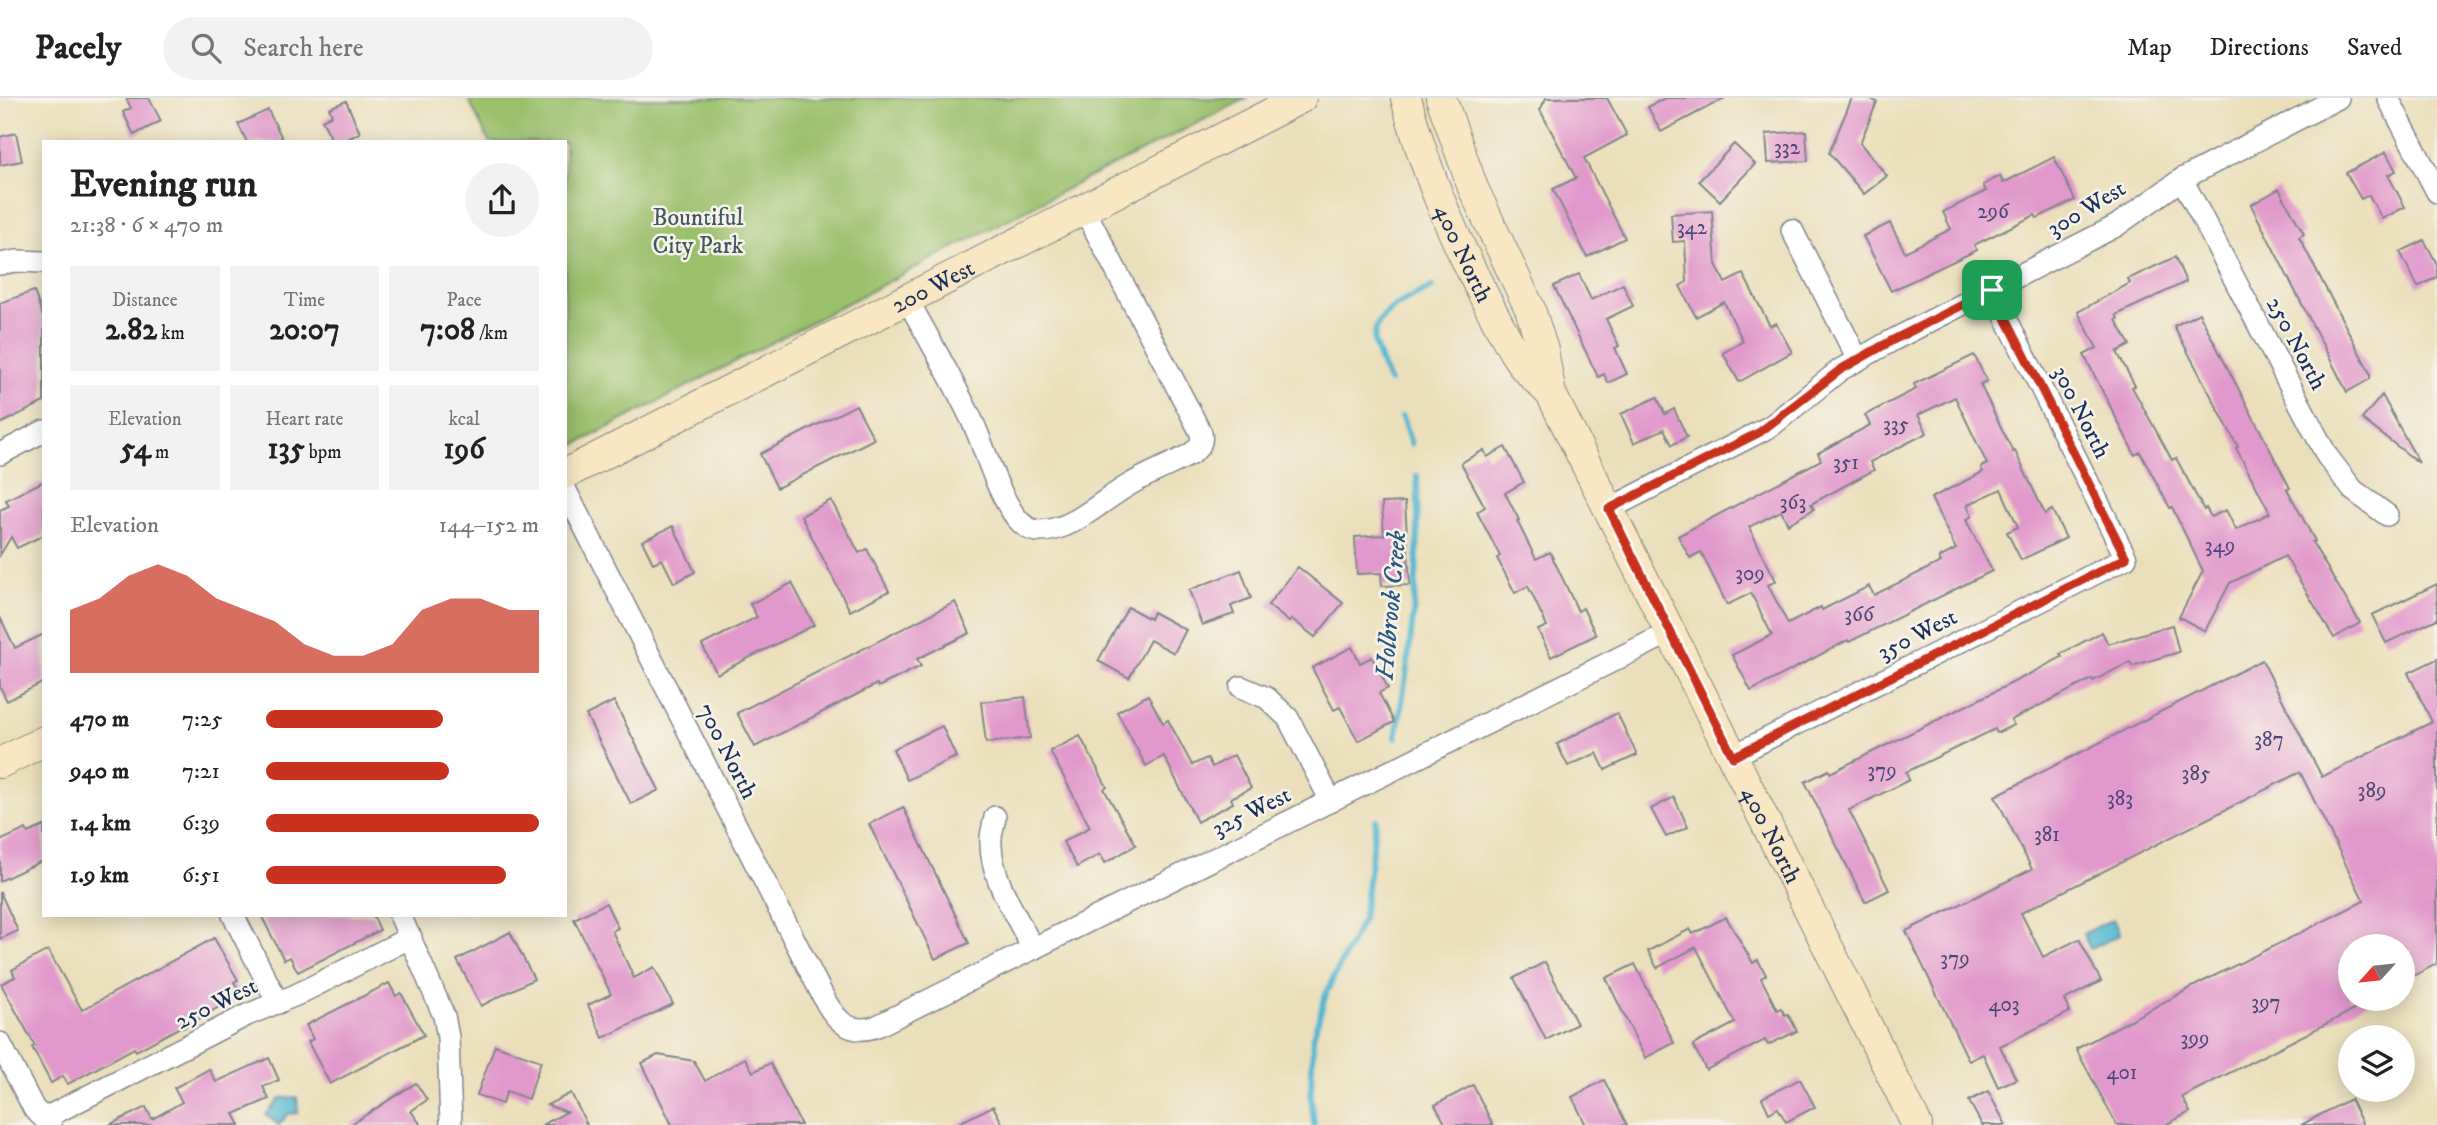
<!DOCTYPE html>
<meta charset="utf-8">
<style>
body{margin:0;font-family:"IM FELL DW Pica",serif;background:#f2f2f2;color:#222;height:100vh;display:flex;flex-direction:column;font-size:26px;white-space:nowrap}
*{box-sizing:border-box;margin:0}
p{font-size:23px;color:#767676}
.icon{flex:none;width:38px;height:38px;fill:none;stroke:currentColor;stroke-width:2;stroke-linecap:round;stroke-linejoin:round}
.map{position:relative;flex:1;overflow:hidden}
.side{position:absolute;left:42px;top:42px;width:525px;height:777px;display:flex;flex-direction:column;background:#fff;border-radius:0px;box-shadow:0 4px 18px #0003}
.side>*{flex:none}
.needle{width:46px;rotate:243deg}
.controls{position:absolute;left:2338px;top:836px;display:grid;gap:14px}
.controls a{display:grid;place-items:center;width:77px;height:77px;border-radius:50%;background:#fff;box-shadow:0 4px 18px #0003;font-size:35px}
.pin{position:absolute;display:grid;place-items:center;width:60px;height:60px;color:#fff;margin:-30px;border-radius:14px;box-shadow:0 4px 10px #0006}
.round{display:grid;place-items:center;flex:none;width:74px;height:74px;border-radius:37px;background:#f2f2f2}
.summary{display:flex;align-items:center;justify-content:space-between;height:119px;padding:0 28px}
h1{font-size:38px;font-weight:800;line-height:52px}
.stats{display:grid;grid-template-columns:repeat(3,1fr);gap:10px;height:119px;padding:7px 28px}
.stats div{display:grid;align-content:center;border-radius:0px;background:#f2f2f2;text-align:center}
.stats b{font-size:30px;font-weight:800}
.stats small{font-size:19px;font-weight:400}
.stats p{font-size:19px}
.chart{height:196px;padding:14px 28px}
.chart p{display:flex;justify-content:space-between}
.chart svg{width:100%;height:126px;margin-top:7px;fill:#c8321e;opacity:.7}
ul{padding:0 28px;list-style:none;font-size:23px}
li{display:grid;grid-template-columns:112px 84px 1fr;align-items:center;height:52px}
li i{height:18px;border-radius:9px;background:#c8321e}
header{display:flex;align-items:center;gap:42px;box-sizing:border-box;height:98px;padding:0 35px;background:#fff;border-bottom:2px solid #e0e0e0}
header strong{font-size:33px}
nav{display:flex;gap:38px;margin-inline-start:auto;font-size:24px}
.search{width:490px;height:63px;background:#f2f2f2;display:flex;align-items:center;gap:18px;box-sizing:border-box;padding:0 24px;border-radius:38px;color:#767676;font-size:26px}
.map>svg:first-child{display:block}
.green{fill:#9ac06c;stroke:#5a7865;stroke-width:2}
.water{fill:#53b7d1;stroke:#377398;stroke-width:2}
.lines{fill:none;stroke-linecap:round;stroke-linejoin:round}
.stream{stroke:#53b7d1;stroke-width:6}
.building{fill:#e198cc;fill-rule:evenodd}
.minor-casing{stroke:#83878c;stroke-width:24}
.secondary-casing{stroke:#83878c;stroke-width:32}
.minor{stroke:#fff;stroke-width:21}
.secondary{stroke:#f9e7c3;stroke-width:30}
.route-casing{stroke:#fff;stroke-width:14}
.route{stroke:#c8321e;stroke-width:9}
.labels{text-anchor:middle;stroke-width:5;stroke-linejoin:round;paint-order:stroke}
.number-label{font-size:21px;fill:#4c497a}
.street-label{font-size:24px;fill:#1b2f5e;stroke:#f7f3e8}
.park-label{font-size:24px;fill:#415a62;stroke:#f7f3e8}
.water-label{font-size:26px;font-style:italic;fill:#2c5880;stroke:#f7f3e8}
</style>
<header>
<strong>Pacely</strong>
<div class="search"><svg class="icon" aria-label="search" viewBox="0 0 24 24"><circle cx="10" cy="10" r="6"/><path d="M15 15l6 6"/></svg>Search here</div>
<nav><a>Map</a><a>Directions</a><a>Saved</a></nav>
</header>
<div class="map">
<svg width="2437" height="1027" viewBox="0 0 2437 1027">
<rect width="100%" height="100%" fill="#f7f3e8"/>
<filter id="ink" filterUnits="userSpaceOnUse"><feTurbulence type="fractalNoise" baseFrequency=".0143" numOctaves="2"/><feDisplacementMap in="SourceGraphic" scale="14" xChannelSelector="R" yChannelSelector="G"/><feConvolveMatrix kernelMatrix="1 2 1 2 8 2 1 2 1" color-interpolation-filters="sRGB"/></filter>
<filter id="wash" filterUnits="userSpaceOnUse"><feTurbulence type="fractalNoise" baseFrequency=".00686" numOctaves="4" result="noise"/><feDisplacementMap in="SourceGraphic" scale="28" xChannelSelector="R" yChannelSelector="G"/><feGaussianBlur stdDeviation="1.57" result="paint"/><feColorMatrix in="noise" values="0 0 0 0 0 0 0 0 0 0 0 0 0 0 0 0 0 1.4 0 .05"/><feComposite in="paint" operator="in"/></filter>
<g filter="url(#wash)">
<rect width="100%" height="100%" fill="#ebdfbb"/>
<!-- green -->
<path class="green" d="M 468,0 L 1247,0 L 1072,88 L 565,352 L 565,44 L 489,44 Z"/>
<!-- water -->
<g class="water">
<path d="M 2113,821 L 2120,837 L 2090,851 L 2083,836 Z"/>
<path d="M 297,999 L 298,1015 L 288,1016 L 279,1027 L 266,1017 L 280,1000 Z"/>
</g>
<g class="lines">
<!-- stream -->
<g class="stream">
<path d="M 1389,283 C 1384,271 1378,259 1375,247 C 1369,214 1409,201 1432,189"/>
<path d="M 1402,319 L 1411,346"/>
<path d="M 1396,639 C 1412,552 1421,467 1417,378"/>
<path d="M 1314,1027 L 1311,997 L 1313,939 L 1327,893 L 1363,821 L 1376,722"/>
</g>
</g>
<g id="blocks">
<!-- building -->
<g class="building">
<path d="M 126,0 L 149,0 L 161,23 L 134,37 L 123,14 L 131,10 Z"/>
<path d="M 1546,0 L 1607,0 L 1627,37 L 1584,60 L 1625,140 L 1587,159 L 1553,91 L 1576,80 L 1540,12 Z"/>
<path d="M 1665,0 L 1725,0 L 1661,34 L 1648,9 Z"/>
<path d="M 1852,0 L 1868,0 L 1877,4 L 1860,45 L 1887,78 L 1864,96 L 1829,55 Z"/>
<path d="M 346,3 L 360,35 L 341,44 L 333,44 L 322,22 L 332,17 L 329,10 Z"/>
<path d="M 268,12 L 284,44 L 247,44 L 238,26 Z"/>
<path d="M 1806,33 L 1808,63 L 1768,65 L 1766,36 Z"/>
<path d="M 16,35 L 22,63 L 0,67 L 0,39 Z"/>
<path d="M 1734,46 L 1755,66 L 1720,103 L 1699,83 Z"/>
<path d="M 2386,54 L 2396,73 L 2388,77 L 2405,109 L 2382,121 L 2369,97 L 2361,101 L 2346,75 Z"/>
<path d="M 2054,59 L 2075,102 L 2037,120 L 2035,117 L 1974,147 L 1977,152 L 1891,193 L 1863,138 L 1890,125 L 1905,154 L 1951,131 L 1943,114 L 1986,93 L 1983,87 L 2000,78 L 2003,85 Z"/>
<path d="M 2279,91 L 2304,136 L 2299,139 L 2370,275 L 2370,281 L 2347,294 L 2251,107 Z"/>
<path d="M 1712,113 L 1716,166 L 1725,185 L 1743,176 L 1770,228 L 1776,225 L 1792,254 L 1739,284 L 1723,255 L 1743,243 L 1724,204 L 1696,219 L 1680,188 L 1687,184 L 1685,143 L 1673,144 L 1671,116 Z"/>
<path d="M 2424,142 L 2437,166 L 2437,179 L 2418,189 L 2400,154 Z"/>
<path d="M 2175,159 L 2186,184 L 2116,217 L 2118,221 L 2116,222 L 2130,247 L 2117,254 L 2135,288 L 2132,289 L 2172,362 L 2176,360 L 2204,412 L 2206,410 L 2211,419 L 2226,412 L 2236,432 L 2270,415 L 2236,350 L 2238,349 L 2174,228 L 2199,215 L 2290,390 L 2287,391 L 2315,443 L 2312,444 L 2360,525 L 2334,540 L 2285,458 L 2230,485 L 2205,533 L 2179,519 L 2203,473 L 2172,409 L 2170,410 L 2140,354 L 2135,357 L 2084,257 L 2097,250 L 2078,214 L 2130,185 L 2128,181 Z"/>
<path d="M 1579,176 L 1591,202 L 1623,186 L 1633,208 L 1606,221 L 1619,248 L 1615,250 L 1627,276 L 1608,285 L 1604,276 L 1598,279 L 1554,188 Z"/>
<path d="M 34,193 L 44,222 L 44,304 L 0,326 L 0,205 Z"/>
<path d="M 1974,257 L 1987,283 L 1980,286 L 2013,354 L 2015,353 L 2045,416 L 2052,412 L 2066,440 L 2021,462 L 2007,434 L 2018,429 L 2001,391 L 1967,407 L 1972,418 L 1966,422 L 1992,473 L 1849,544 L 1848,542 L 1751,593 L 1732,557 L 1772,537 L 1751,495 L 1727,507 L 1701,454 L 1690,460 L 1678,438 L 1821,362 L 1818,355 L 1870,327 L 1865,317 L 1916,291 L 1914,286 ZM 1955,299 L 1987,366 L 1981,369 L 1983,374 L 1931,400 L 1956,451 L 1939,460 L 1941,464 L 1874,497 L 1869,488 L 1822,512 L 1821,509 L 1788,526 L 1768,487 L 1776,483 L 1749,429 L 1781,413 L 1788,426 L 1814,411 L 1811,406 L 1874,372 L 1870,364 L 1927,335 L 1918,317 Z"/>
<path d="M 2382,297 L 2419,365 L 2362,321 Z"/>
<path d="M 1657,299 L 1665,316 L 1674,311 L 1687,339 L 1672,347 L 1664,331 L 1634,345 L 1621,316 Z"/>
<path d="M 856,307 L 874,341 L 777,390 L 760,356 Z"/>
<path d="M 1505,349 L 1524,384 L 1505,395 L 1519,422 L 1517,423 L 1536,461 L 1550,454 L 1578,513 L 1583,510 L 1596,537 L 1551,559 L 1538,532 L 1547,528 L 1528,488 L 1515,495 L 1497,460 L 1500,458 L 1477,414 L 1485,409 L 1461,365 L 1484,352 L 1487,359 Z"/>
<path d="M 44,383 L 44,437 L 17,450 L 11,439 L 0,457 L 0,412 L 9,408 L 6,402 Z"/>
<path d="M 831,402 L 859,455 L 867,451 L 889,493 L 850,513 L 801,418 Z"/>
<path d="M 1405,404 L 1410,487 L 1382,488 L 1381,475 L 1357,476 L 1355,439 L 1384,437 L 1382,405 Z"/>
<path d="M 673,428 L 695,474 L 674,485 L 662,461 L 653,465 L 642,443 Z"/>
<path d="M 1298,469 L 1343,505 L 1315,539 L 1292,521 L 1289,524 L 1268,507 Z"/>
<path d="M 1241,472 L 1251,500 L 1231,508 L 1234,516 L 1202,527 L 1189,492 Z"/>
<path d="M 792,485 L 814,527 L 717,576 L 702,547 L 757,519 L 750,506 Z"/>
<path d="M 2437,486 L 2437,521 L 2386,545 L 2372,517 Z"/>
<path d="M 955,504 L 970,535 L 917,561 L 921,568 L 878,589 L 877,586 L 755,649 L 737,615 Z"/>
<path d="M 1128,509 L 1150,521 L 1153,514 L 1186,532 L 1174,555 L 1150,542 L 1129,580 L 1098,563 Z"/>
<path d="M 0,519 L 15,550 L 44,536 L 44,584 L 7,603 L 0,589 Z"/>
<path d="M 2172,527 L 2179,554 L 2132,568 L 2130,564 L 2093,583 L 2092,581 L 2011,622 L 2014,627 L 1997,635 L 1995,631 L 1906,674 L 1909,682 L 1849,712 L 1889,792 L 1865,804 L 1805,684 L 1829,672 L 1830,675 L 2012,585 L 2062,559 L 2060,556 L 2102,534 L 2108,546 Z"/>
<path d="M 1352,549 L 1360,565 L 1372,559 L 1388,590 L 1379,595 L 1394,624 L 1358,643 L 1340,609 L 1334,612 L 1312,570 Z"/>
<path d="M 2437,561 L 2437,866 L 2403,883 L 2403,849 L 2350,849 L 2350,901 L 2375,901 L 2182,999 L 2190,1014 L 2165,1027 L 2117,1027 L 2076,951 L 2200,885 L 2364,803 L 2300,674 L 2021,815 L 2043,859 L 2079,841 L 2101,883 L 2064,902 L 2070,914 L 2000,948 L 2016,981 L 1998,989 L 1983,956 L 1969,963 L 1906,833 L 2032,771 L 1995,698 L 2262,562 L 2322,679 L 2432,624 L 2408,575 Z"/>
<path d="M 1148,597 L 1163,625 L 1168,622 L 1192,667 L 1207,660 L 1212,669 L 1234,657 L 1251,690 L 1231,700 L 1233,705 L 1197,724 L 1164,658 L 1146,668 L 1117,614 Z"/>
<path d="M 1025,599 L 1030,640 L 986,645 L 981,604 Z"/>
<path d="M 614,603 L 659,692 L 631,706 L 586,617 Z"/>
<path d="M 1617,615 L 1637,657 L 1605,672 L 1597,655 L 1568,668 L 1557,646 Z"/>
<path d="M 942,628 L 956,659 L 907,682 L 893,651 Z"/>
<path d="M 1080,638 L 1107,689 L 1104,691 L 1136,747 L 1105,765 L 1100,756 L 1077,769 L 1063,744 L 1090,729 L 1050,653 Z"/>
<path d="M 1674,699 L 1688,729 L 1666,739 L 1651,711 Z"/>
<path d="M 903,709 L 969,845 L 935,861 L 869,726 Z"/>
<path d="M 44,728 L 44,762 L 0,783 L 0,743 L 26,731 L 28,735 Z"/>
<path d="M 0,794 L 18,833 L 0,841 Z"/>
<path d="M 606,805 L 618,830 L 612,833 L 634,880 L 654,869 L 673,906 L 603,940 L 588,907 L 611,896 L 574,821 Z"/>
<path d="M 261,817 L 373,817 L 380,832 L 298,874 L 290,859 L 284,862 Z"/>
<path d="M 1726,819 L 1753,865 L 1758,862 L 1766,877 L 1761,880 L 1777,912 L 1781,910 L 1785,917 L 1788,916 L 1797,933 L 1768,947 L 1765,942 L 1706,972 L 1693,947 L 1735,925 L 1696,849 L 1657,870 L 1648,853 L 1690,831 L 1693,836 Z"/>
<path d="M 510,834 L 534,881 L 481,908 L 457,862 Z"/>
<path d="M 214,840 L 238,882 L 234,884 L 241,896 L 183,930 L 182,928 L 136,953 L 134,950 L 68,986 L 63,978 L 51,985 L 32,949 L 35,948 L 1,886 L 15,879 L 12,872 L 48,852 L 82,912 Z"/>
<path d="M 1545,864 L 1577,926 L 1546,942 L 1514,880 Z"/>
<path d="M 1635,866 L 1674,945 L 1645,960 L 1606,880 Z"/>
<path d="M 389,885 L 396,898 L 401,895 L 424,937 L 330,986 L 308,944 L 313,941 L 306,927 Z"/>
<path d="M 495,947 L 541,963 L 528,1001 L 507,993 L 502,1006 L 477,997 Z"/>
<path d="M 658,957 L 694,963 L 705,983 L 745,960 L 753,974 L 770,965 L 801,1027 L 672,1027 L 642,965 Z"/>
<path d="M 269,960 L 279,982 L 263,989 L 269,1001 L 234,1016 L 240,1027 L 109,1027 L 146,1009 L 152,1021 L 182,1004 L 174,990 L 209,971 L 216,984 Z"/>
<path d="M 1800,981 L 1815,1009 L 1786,1024 L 1778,1010 L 1769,1015 L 1762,1000 Z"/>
<path d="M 1604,982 L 1627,1027 L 1586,1027 L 1572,999 Z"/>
<path d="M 416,985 L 427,1002 L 411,1013 L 421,1027 L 350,1027 Z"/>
<path d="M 1473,987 L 1493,1027 L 1446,1027 L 1435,1007 Z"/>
<path d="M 1988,993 L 2006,1027 L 1982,1027 L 1969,1003 Z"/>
<path d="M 571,995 L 587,1027 L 542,1027 L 567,1014 L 547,1007 Z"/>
<path d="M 2350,1001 L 2363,1027 L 2301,1027 Z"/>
<path d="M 993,1008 L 1003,1027 L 955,1027 Z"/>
</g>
</g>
</g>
<g filter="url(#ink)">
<use href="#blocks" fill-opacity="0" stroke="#83878c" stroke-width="2"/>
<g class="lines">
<defs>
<g id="minor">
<path d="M 2388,0 L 2437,94"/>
<path d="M 2182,81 L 2327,358 L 2353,392 L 2387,417"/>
<path d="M 1792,132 L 1858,262"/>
<path d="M 0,166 L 16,163 L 44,164"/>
<path d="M 907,201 C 930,243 955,285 975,329 C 987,357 994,385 1011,412 C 1017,422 1027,433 1040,433 C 1073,433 1102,402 1129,387 C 1149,375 1171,367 1191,356 C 1199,349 1203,346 1201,335 L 1084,111"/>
<path d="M 0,356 L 44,333"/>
<path d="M 565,391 L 827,906 C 839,926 853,937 877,928 L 1671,534"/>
<path d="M 1609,411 L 1771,328 L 1840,272 L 1891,243 L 2116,128 L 2182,81 L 2338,0"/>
<path d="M 1241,589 L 1267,600 L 1288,620 L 1331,703"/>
<path d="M 1733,658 L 2126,460 L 1992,192"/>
<path d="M 995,719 C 994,726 991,734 991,741 C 989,779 1017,818 1033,851"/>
<path d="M 233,817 L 278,905"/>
<path d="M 400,817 L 444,918 L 448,939 L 451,1027"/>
<path d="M 0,945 L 34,1011 L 51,1027"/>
<path d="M 45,1020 L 247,917 L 296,897 L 411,839"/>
</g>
<g id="secondary">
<path id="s1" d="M 1406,0 C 1429,90 1469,173 1514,254 L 1524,269 L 1551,296"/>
<path id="s2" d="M 1441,0 L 1473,90 L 1530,211 L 1543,252 L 1551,296 L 1917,1027"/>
<path id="s3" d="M 565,376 L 1301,0"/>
<path d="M 0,665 L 44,643"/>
</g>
</defs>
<!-- minor casing -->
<use href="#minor" class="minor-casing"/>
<!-- secondary casing -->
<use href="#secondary" class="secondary-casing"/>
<!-- minor -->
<use href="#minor" class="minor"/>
<!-- secondary -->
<use href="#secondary" class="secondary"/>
</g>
</g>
<g class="lines" filter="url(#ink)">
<defs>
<path id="route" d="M 1992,192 L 2126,460 L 1733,659 L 1609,411 L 1760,334 L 1840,272 L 1891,243 Z"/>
</defs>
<!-- route casing -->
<use href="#route" class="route-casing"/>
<!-- route -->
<use href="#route" class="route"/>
</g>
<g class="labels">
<!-- number labels -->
<g class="number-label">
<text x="1787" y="56">332</text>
<text x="1993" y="120">296</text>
<text x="1692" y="136">342</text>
<text x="1896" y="333">335</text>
<text x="1846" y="371">351</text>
<text x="1793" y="411">363</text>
<text x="2220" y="454">349</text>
<text x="1750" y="482">309</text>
<text x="1859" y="523">366</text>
<text x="2269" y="648">387</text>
<text x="1882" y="679">379</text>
<text x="2196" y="682">385</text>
<text x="2372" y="699">389</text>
<text x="2120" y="707">383</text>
<text x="2047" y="743">381</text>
<text x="1955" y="867">379</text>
<text x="2266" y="911">397</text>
<text x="2004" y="913">403</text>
<text x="2195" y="947">399</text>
<text x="2122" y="981">401</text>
</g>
<!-- street labels -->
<g class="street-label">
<text transform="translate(2086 110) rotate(-31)" y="8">300 West</text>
<text dy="8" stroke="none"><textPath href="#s1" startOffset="166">400 North</textPath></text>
<text dy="8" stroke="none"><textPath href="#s3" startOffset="413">200 West</textPath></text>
<text transform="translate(2297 245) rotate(62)" y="8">250 North</text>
<text transform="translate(2082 314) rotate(63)" y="8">300 North</text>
<text transform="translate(1917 536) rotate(-27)" y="8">350 West</text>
<text transform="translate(728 653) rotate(63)" y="8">700 North</text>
<text transform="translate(1251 713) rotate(-26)" y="8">325 West</text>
<text dy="8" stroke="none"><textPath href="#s2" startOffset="810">400 North</textPath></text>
<text transform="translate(216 905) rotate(-26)" y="8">250 West</text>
</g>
<!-- park labels -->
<g class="park-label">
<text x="698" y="127">Bountiful<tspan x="698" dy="28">City Park</tspan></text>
</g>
<!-- water labels -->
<g class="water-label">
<text transform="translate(1390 507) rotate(-85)" y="9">Holbrook Creek</text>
</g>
</g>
</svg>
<div class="controls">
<a><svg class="needle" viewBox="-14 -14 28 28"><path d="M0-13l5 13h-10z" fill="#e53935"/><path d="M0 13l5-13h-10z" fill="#767676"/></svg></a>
<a><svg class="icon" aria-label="layers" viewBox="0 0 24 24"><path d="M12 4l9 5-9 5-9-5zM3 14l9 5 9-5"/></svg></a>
</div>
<div class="pin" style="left:1992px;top:192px;background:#1e9e55"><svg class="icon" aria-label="arrive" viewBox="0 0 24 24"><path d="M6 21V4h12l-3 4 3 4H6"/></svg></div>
<section class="side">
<div class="summary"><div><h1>Evening run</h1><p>21:38 · 6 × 470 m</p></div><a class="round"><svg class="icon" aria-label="share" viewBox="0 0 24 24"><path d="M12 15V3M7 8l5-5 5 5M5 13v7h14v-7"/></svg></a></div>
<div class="stats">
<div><p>Distance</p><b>2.82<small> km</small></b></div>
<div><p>Time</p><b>20:07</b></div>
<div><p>Pace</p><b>7:08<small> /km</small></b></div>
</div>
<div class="stats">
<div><p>Elevation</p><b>54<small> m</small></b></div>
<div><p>Heart rate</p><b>135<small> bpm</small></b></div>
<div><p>kcal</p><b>196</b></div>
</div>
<div class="chart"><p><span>Elevation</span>144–152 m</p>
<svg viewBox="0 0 160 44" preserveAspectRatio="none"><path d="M0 44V22L10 18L20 10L30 6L40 10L50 18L60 22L70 26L80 34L90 38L100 38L110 34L120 22L130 18L140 18L150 22L160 22V44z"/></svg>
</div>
<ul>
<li><b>470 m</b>7:25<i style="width:65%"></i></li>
<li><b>940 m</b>7:21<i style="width:67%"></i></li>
<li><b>1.4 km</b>6:39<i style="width:100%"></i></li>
<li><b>1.9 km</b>6:51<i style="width:88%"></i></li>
</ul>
</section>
</div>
